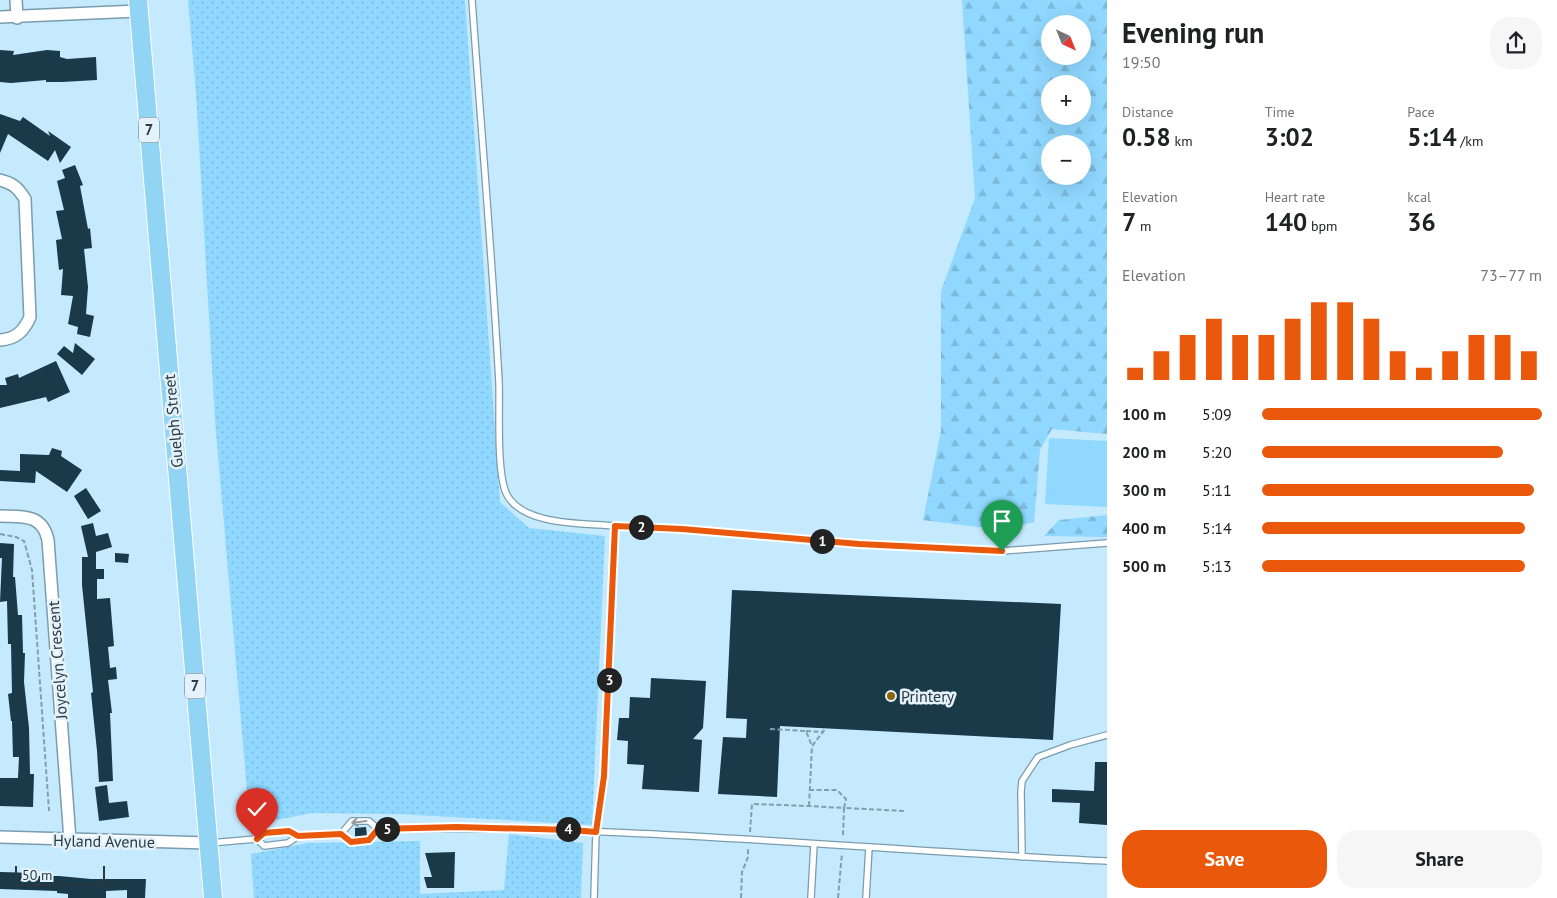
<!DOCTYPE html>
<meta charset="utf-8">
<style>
body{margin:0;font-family:"PT Sans",sans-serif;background:#f6f6f6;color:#202124;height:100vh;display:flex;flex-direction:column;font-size:19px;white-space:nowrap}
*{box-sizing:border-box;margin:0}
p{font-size:16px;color:#757577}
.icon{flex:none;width:28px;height:28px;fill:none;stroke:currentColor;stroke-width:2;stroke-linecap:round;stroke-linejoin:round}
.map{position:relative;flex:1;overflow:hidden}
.sheet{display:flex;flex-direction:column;background:#fff;width:450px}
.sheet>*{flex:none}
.needle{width:32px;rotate:137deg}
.buttons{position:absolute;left:1041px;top:15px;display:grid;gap:10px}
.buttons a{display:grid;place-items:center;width:50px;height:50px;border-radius:50%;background:#fff;box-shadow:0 5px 20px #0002;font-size:25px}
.scale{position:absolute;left:15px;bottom:12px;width:90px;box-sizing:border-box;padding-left:5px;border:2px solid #2a3840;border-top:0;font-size:14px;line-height:18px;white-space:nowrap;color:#2a3840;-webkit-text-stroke:4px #e4f2fb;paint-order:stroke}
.pin{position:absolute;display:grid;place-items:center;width:42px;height:42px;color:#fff;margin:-51px -21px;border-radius:50% 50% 50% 0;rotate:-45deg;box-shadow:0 0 5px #0007}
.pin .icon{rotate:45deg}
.km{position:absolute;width:25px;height:25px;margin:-12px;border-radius:50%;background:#222;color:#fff;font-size:14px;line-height:25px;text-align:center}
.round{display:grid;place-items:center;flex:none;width:52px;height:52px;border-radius:20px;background:#f6f6f6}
.head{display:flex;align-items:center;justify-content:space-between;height:85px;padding:0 15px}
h1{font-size:28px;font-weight:600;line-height:38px}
.metrics{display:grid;grid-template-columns:repeat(3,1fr);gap:8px;height:85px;padding:5px 15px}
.metrics div{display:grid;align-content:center}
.metrics b{font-size:25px;font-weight:600}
.metrics small{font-size:14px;font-weight:400}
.metrics p{font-size:14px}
.chart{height:140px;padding:10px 15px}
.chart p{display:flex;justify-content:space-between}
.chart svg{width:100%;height:90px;margin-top:5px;stroke:#ea580c;stroke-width:6}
.button{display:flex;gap:10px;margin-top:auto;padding:10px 15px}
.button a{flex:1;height:58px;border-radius:20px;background:#ea580c;color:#fff;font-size:20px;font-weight:600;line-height:58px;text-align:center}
.button a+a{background:#f6f6f6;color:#202124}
ul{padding:0 15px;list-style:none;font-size:16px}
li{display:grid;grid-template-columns:80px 60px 1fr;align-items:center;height:38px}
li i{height:12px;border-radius:6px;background:#ea580c}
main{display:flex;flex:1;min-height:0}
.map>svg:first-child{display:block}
.grass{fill:url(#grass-dots)}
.forest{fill:url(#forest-firs);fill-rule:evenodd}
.park{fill:#90d8ff}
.building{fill:#1a3949}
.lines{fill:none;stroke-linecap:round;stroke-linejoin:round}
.service-casing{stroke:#7a9caf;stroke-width:8}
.minor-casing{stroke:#7a9caf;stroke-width:14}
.primary-casing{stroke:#fff;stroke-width:20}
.path{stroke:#839ead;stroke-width:2;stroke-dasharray:5 2.5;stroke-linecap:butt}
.service{stroke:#fff;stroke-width:5.5}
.minor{stroke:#fff;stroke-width:11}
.primary{stroke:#92d4f4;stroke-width:18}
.oneway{stroke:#949ca0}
.route-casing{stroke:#fff;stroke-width:10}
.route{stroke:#ea580c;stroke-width:6}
.poi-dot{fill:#8c6607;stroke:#e4f2fb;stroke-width:2}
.labels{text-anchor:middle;stroke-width:5;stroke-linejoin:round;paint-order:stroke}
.shield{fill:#e4f2fb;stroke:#627078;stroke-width:1}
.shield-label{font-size:15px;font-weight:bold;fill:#2a3840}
.street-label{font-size:16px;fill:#2a3840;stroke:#e4f2fb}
.poi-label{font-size:16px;fill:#2a3840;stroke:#e4f2fb;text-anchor:start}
</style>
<main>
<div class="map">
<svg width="1107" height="898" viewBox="0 0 1107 898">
<defs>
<pattern id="grass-dots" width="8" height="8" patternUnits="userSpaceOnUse" patternTransform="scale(1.25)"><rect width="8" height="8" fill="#90d8ff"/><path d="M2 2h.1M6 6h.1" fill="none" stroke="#7cbadc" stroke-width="1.8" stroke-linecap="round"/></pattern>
<pattern id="forest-firs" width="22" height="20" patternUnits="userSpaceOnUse" patternTransform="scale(1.25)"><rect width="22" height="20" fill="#90d8ff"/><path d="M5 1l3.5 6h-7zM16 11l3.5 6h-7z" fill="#7cbadc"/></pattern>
</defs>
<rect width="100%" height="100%" fill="#c5e9fd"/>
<!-- grass -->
<g class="grass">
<path d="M 188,0 L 465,0 L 500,502 L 529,528 L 605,536 L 592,825 L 397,814 L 312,813 L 250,825 L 215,420 L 196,93 Z"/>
<path d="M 509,834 L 583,843 L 581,898 L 254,898 L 251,854 L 308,843 L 420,841 L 420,894 L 504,890 Z"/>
</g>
<!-- forest -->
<g class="forest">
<path d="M 962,0 L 1107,0 L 1107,434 L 1052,429 L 1040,450 L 1034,522 L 1001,530 L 923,520 L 941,431 L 941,291 L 975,198 ZM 1050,24 L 1082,24 L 1082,56 L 1050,56 ZM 1050,84 L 1082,84 L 1082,116 L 1050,116 ZM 1050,144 L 1082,144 L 1082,176 L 1050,176 Z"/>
<path d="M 1107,515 L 1107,537 L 1044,536 L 1059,520 Z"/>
</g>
<!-- park -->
<path class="park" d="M 1049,438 L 1107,441 L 1107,507 L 1045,504 Z"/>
<!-- building -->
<g class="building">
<path d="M 0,50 L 14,51 L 13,55 L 47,50 L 60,51 L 60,57 L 67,59 L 96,57 L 97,80 L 62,82 L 46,82 L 46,80 L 11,83 L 0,82 Z"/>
<path d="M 0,114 L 20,121 L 23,117 L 50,136 L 48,131 L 71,147 L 60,163 L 55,150 L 48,161 L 8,134 L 0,153 Z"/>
<path d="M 75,165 L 83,185 L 80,186 L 88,229 L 90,228 L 92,248 L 84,249 L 88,287 L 86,314 L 94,316 L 90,337 L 77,334 L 78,327 L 68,324 L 73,296 L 61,295 L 63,269 L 59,270 L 56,240 L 62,239 L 56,211 L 64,210 L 57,181 L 65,178 L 62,170 Z"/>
<path d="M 75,343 L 95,359 L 82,375 L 57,354 L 64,346 L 73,353 Z"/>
<path d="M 56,361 L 70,392 L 48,402 L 46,397 L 0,408 L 0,385 L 7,385 L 5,378 L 18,374 L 19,378 Z"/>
<path d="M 52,448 L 62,451 L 61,456 L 82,470 L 67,492 L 36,471 L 35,483 L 0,481 L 0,470 L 20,471 L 20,454 L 49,455 Z"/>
<path d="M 86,488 L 101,511 L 88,519 L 74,496 Z"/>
<path d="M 93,523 L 96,536 L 108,533 L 112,547 L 96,552 L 96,569 L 104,569 L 104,579 L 97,579 L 97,599 L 110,598 L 114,646 L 108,647 L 110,668 L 116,667 L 117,679 L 108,680 L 112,713 L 110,713 L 113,781 L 99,782 L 97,751 L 91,693 L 93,692 L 82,585 L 82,557 L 88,557 L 81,526 Z"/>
<path d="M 0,543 L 14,544 L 13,577 L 15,577 L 18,615 L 22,615 L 23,653 L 25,653 L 24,682 L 29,728 L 30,774 L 34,774 L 33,807 L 0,806 L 0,778 L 18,778 L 19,757 L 13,757 L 12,721 L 11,721 L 8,694 L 12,693 L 11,644 L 8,644 L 7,601 L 0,602 L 2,558 L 0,558 Z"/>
<path d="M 115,553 L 129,554 L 128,563 L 115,562 Z"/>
<path d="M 732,590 L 1061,604 L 1053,740 L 780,726 L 777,797 L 718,794 L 723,737 L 746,738 L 747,719 L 726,718 Z"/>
<path d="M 651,678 L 706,681 L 703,728 L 693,739 L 702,740 L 699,792 L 642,789 L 644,765 L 627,764 L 628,741 L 617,740 L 619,718 L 629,718 L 630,697 L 650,698 Z"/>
<path d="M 1095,762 L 1107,762 L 1107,825 L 1079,823 L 1080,803 L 1052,802 L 1052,789 L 1094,791 Z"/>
<path d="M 107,785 L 109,803 L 127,801 L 129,817 L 99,821 L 95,787 Z"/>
<path d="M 366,827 L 367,836 L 355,837 L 355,828 Z"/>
<path d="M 455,852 L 454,888 L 427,888 L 424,877 L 432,877 L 425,853 Z"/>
<path d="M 0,872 L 37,873 L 37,876 L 59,876 L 91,879 L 146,879 L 145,898 L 127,898 L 127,890 L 106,891 L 106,898 L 68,898 L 68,894 L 57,893 L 57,891 L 0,889 Z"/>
</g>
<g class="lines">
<defs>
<g id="service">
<path d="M 472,0 C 481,127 492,254 499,382 C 500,408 496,474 507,495 C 524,526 584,523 615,526"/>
<path d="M 341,834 L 352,821 L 369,821 L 378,829 C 622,824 864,850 1107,861"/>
<path d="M 257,839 L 264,846 L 288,843 L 298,836 L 341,834 L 351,842 L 369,840 L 378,829"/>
<path d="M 210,843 L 257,839 L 264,833 L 289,831 L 298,836"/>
<path d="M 1022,857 L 1021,792 L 1022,781 L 1038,757 L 1070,745 L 1107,735"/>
<path d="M 594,898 L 596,832 L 604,776 L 615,526 L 683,529 L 859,544 L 1002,551 L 1107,543"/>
<path d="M 811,898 L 814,844"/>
<path d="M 866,898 L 869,847"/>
</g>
<g id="minor">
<path d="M 16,0 L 17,18"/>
<path d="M 0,17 L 138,11"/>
<path d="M 0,180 C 13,183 18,188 25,199 L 30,317 C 24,331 16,339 0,340"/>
<path d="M 0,516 C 22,517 42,513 48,540 L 70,840"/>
<path d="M 0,837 L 208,843"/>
</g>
<path id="primary" d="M 138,0 L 213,898"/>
</defs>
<!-- service casing -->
<use href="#service" class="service-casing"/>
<!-- minor casing -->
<use href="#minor" class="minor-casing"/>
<!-- primary casing -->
<use href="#primary" class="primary-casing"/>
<!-- path -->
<g class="path">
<path d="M 0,534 L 16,537 L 24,541 L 32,570 L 49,811"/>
<path d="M 770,729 L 806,731 L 812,746 L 826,728"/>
<path d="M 806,731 L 824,732"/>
<path d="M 809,790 L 837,790 L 846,799 L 844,808 L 906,811"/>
<path d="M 809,806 L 812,746"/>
<path d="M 750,832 L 752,804 L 809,806 L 844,808 L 843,836"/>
<path d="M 741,898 L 742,872 L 748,857 L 748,849"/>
<path d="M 838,898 L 842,853"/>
</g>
<!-- service -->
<use href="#service" class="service"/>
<!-- minor -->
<use href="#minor" class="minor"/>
<!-- primary -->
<use href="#primary" class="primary"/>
</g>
<!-- one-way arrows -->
<defs><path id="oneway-shaft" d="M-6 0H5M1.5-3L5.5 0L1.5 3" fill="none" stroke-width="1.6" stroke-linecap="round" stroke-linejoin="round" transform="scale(1.25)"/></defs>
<use class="oneway" href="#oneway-shaft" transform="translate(359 822) rotate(173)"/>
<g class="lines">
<defs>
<path id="route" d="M 257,839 L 264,833 L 289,831 L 298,836 L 341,834 L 351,842 L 369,840 L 378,829 L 457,827 L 572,830 L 596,832 L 604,776 L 615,526 L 682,529 L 859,544 L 1002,551"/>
</defs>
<!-- route casing -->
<use href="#route" class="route-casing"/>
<!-- route -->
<use href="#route" class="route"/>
</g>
<!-- markers -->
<circle class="poi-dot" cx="891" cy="696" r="5"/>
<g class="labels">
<!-- shield labels -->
<g class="shield">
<rect x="139" y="117.5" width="20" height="25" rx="4"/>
<rect x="185" y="673.5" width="20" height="25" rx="4"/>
</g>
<g class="shield-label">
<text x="149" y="135">7</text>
<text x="195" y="691">7</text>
</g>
<!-- street labels -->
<g class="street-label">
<text transform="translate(173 421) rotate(-95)" y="6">Guelph Street</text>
<text transform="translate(57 660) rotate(-94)" y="6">Joycelyn Crescent</text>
<text transform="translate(104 841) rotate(1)" y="6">Hyland Avenue</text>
</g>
<!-- poi labels -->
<g class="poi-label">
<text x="901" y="702">Printery</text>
</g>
</g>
</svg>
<div class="buttons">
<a><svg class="needle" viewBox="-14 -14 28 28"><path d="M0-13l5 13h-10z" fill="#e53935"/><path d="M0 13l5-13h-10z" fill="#757577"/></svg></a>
<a>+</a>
<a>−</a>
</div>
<div class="scale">50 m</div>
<div class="pin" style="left:1002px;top:551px;background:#1e9e55"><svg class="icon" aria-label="arrive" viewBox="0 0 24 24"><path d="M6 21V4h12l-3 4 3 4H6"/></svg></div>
<div class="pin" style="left:257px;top:839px;background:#d93025"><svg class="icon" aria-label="check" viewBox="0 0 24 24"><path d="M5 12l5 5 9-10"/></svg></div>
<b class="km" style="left:822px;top:541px">1</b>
<b class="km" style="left:641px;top:527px">2</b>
<b class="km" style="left:609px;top:680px">3</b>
<b class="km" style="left:568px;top:829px">4</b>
<b class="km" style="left:387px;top:829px">5</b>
</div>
<section class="sheet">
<div class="head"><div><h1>Evening run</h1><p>19:50</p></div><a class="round"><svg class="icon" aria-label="share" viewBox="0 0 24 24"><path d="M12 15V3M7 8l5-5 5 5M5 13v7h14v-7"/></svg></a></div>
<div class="metrics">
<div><p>Distance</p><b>0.58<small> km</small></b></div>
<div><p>Time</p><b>3:02</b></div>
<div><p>Pace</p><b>5:14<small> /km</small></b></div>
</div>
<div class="metrics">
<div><p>Elevation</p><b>7<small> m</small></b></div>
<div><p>Heart rate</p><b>140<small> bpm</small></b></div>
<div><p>kcal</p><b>36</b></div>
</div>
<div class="chart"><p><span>Elevation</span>73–77 m</p>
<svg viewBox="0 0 160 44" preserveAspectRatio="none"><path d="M5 44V38M15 44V30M25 44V22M35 44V14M45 44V22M55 44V22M65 44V14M75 44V6M85 44V6M95 44V14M105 44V30M115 44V38M125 44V30M135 44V22M145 44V22M155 44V30"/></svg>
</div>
<ul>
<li><b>100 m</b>5:09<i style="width:100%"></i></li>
<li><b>200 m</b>5:20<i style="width:86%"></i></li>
<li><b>300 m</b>5:11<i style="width:97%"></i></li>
<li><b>400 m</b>5:14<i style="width:94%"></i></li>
<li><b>500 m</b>5:13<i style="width:94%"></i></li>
</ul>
<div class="button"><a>Save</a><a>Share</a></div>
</section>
</main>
